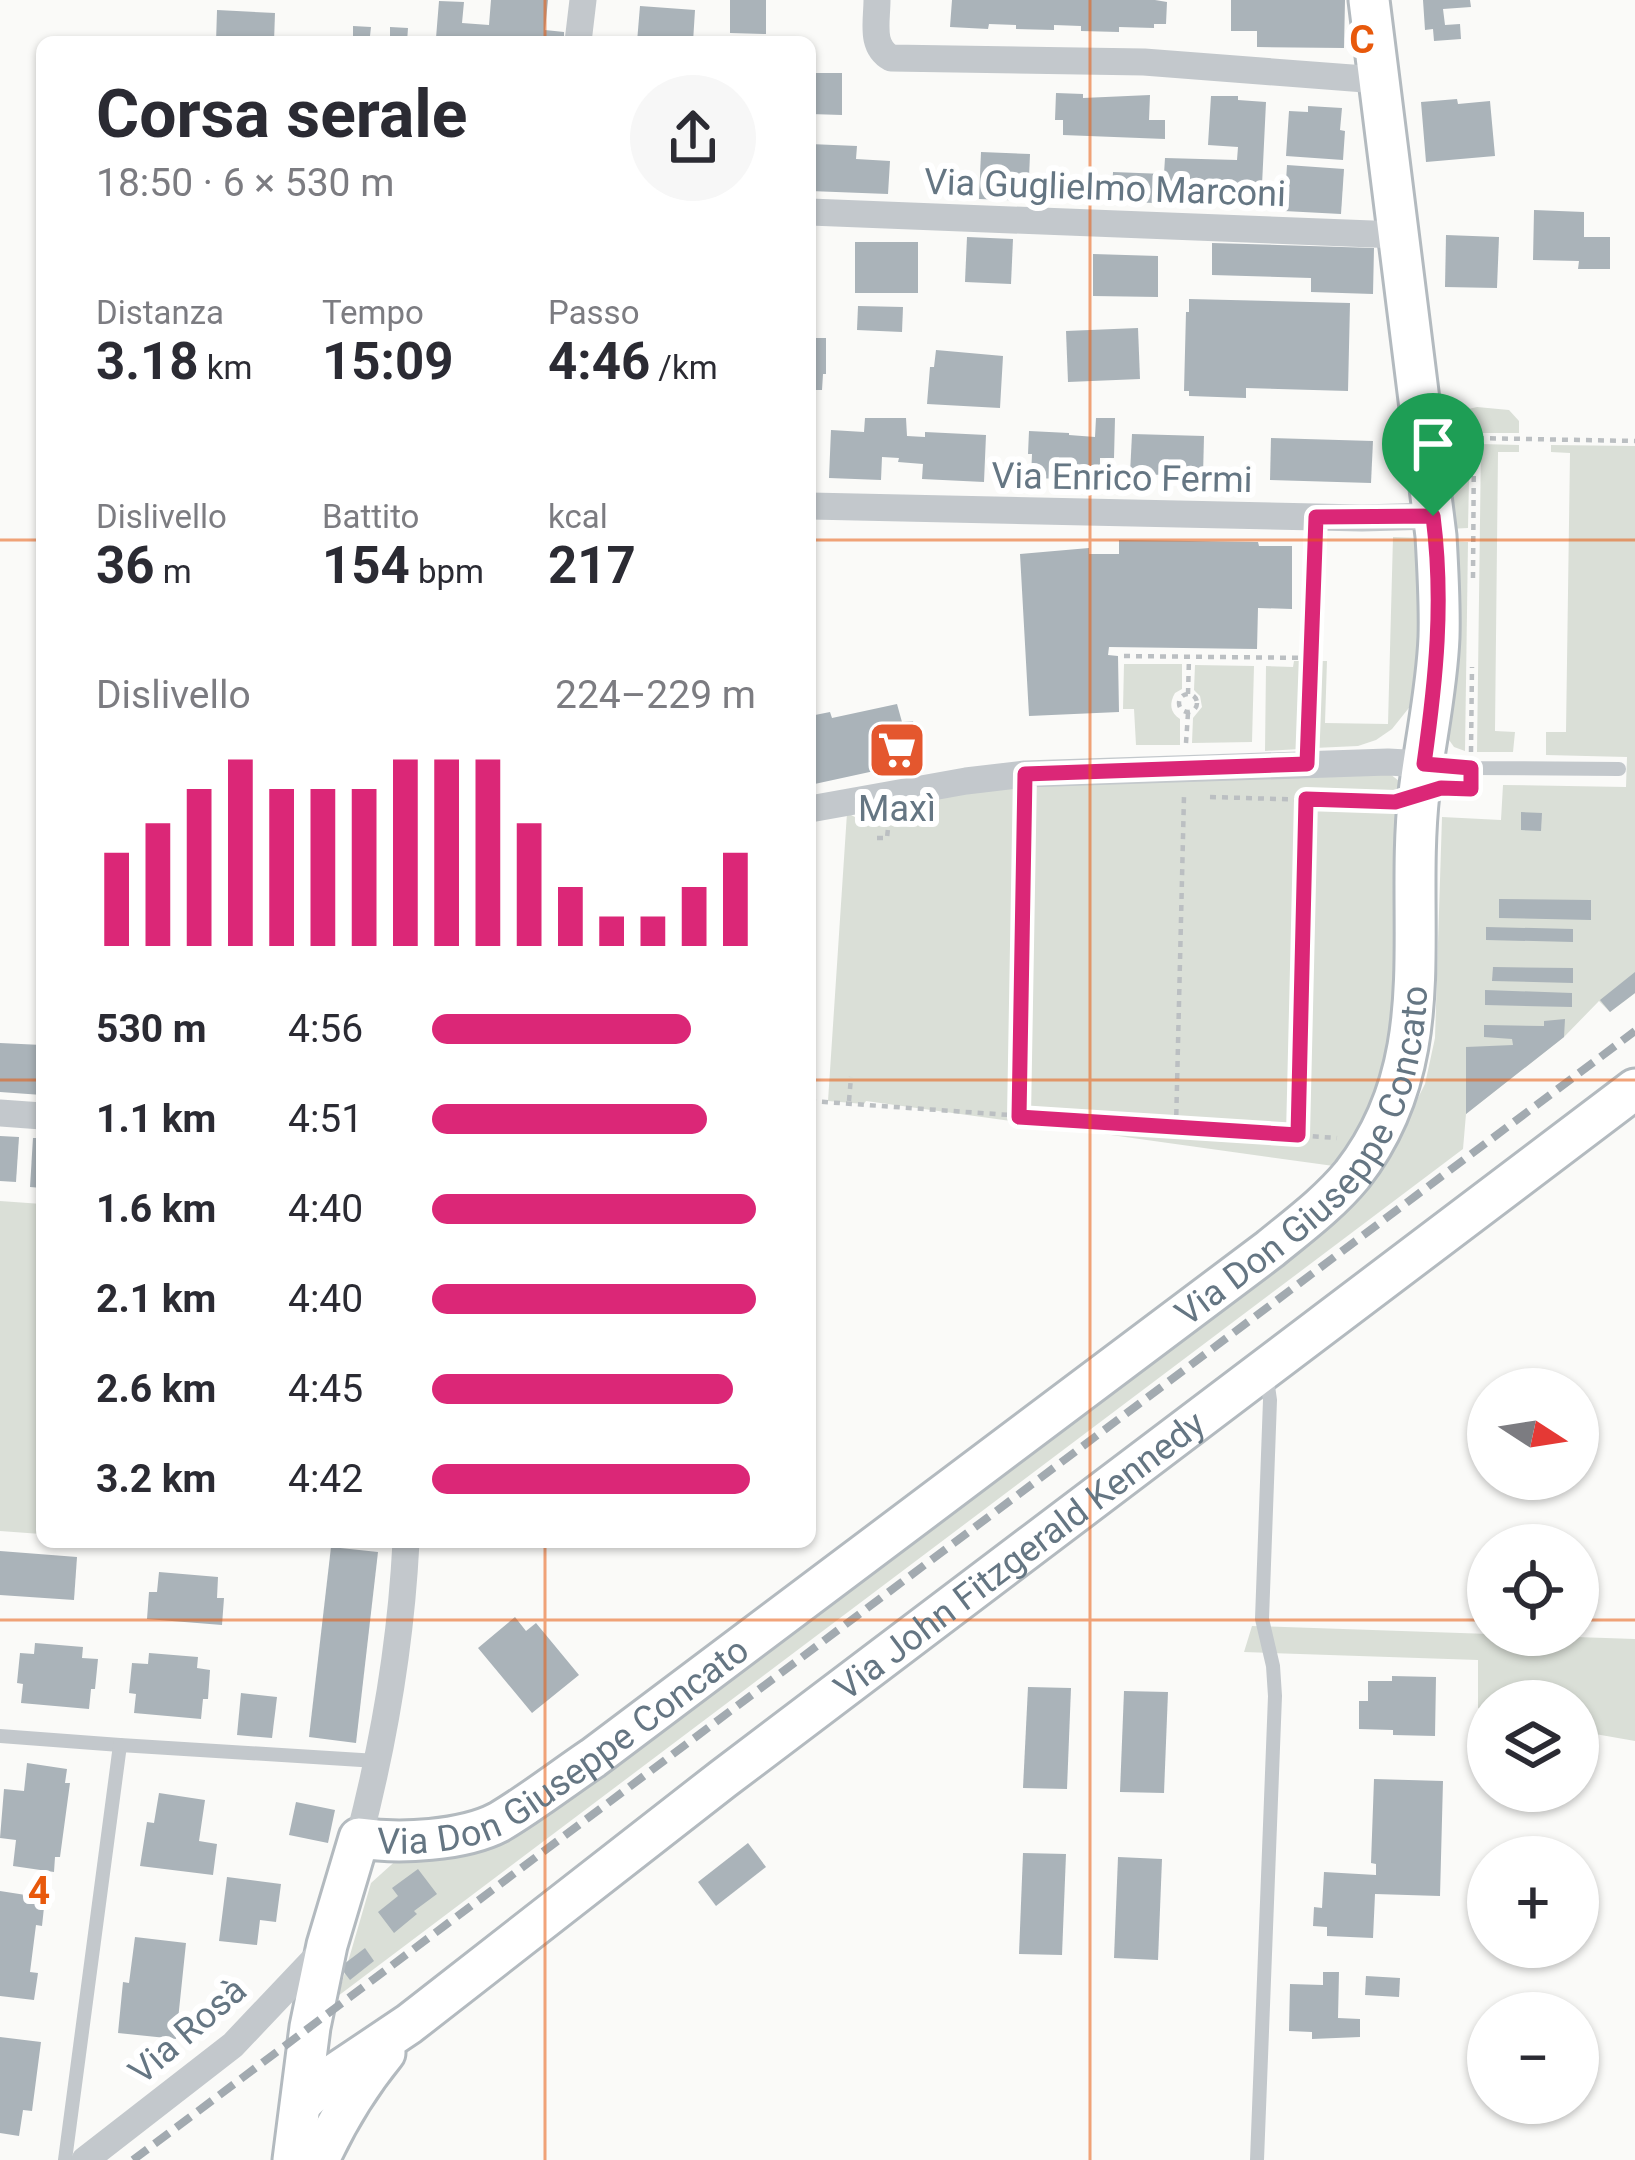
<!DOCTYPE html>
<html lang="it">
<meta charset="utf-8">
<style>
body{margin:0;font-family:Roboto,sans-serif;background:#f7f7f7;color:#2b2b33;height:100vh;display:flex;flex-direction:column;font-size:45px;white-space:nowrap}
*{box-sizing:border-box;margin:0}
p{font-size:39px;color:#7c7c81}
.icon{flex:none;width:66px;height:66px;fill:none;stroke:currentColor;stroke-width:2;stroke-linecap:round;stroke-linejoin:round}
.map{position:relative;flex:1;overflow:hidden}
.details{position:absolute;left:36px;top:36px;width:780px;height:1512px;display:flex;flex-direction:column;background:#fff;border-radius:18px;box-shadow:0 3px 9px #0004}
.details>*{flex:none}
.needle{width:78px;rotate:102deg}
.controls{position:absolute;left:1467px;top:1368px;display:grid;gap:24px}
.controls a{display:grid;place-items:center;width:132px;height:132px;border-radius:50%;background:#fff;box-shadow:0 3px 9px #0004;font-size:60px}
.pin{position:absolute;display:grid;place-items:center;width:102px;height:102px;color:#fff;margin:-123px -51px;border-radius:50% 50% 50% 0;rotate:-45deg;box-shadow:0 0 12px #0007}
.pin .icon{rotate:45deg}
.round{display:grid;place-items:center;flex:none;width:126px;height:126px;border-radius:63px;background:#f7f7f7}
.headline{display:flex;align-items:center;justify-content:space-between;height:204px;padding:0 60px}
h1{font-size:66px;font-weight:700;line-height:90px}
.figures{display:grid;grid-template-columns:repeat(3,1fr);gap:18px;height:204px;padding:12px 60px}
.figures div{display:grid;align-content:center}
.figures b{font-size:51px;font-weight:700}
.figures small{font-size:33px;font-weight:400}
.figures p{font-size:33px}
.chart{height:336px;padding:24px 60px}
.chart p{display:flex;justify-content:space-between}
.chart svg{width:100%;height:216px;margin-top:12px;stroke:#db2777;stroke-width:6}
ul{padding:0 60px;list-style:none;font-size:39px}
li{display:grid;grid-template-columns:192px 144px 1fr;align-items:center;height:90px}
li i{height:30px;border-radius:15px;background:#db2777}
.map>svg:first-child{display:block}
.green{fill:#dadfd7}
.building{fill:#aab3b9}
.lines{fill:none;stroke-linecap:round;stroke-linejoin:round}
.secondary-casing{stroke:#b3babf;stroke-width:45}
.path{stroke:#bbbfc2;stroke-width:4.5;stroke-dasharray:6 6;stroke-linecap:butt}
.lane{stroke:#c3c8cc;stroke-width:14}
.street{stroke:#c3c8cc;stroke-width:27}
.secondary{stroke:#fff;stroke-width:39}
.rail{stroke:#a2aab0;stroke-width:8;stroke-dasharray:18 9;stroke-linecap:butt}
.route-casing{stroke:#fff;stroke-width:24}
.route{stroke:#db2777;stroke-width:15}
.grid{fill:none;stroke:#e8590c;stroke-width:3;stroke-opacity:0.55}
.labels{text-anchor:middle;stroke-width:12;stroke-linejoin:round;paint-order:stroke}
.street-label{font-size:36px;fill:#657683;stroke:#fff}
.poi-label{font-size:36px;fill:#657683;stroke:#fff}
.grid-label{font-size:39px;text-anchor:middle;font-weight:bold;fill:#e8590c;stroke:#fff;stroke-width:12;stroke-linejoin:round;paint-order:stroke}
</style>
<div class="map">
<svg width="1635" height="2160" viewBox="0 0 1635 2160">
<rect width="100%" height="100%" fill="#fafaf8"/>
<!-- green -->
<g class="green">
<path d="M 1477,407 L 1509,410 L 1519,421 L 1519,433 L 1470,433 L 1468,528 L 1448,529 L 1441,434 C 1447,417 1460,411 1477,407 Z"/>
<path d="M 1481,444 L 1519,445 L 1519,452 L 1498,452 L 1495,731 L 1515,732 L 1513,752 L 1477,752 Z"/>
<path d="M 1551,445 L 1635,446 L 1635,993 L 1610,1012 L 1599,1001 L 1564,1037 L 1466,1114 L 1463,1149 L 338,1996 L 371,1883 L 401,1856 L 439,1852 L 1352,1197 L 1393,1147 L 1425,1084 L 1435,1038 L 1442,817 L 1501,820 L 1503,785 L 1626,787 L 1627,757 L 1546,755 L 1546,732 L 1566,732 L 1570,453 L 1551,452 Z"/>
<path d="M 1393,537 L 1421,538 L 1424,609 L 1416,695 L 1412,704 L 1392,729 L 1376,740 L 1358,746 L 1314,748 L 1316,661 L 1327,661 L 1325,723 L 1388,724 Z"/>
<path d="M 1450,541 L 1468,542 L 1465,751 L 1454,747 L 1447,737 Z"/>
<path d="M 1294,661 L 1302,661 L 1300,749 L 1265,751 L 1266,666 L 1293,667 Z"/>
<path d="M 1124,664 L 1182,664 L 1182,689 L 1175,693 C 1169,703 1170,713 1180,719 L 1180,745 L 1136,745 L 1134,709 L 1123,709 Z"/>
<path d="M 1195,665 L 1254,666 L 1252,742 L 1192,743 L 1193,718 L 1202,707 L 1200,696 L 1194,690 Z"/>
<path d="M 1385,770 L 1404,785 L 1406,795 L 1390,1080 L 1341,1167 L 866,1101 L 864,1104 L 828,1101 L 847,813 L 857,818 L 882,812 L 883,805 L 1031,782 Z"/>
<path d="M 0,1201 L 42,1204 L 41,1534 L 0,1531 Z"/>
<path d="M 1252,1626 L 1635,1639 L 1635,1741 L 1578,1731 L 1578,1701 L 1488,1701 L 1488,1711 L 1478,1708 L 1478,1660 L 1244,1652 Z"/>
</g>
<!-- building -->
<g class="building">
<path d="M 491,0 L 548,0 L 545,30 L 564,32 L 564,42 L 443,42 L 436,38 L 439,1 L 464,2 L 462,23 L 489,25 Z"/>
<path d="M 730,0 L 766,0 L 766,34 L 730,33 Z"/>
<path d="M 952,0 L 1155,0 L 1167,2 L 1166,24 L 1154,24 L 1154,28 L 1119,27 L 1119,32 L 1081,31 L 1081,26 L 1054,25 L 1054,30 L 1016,29 L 1016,25 L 989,24 L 988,29 L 950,27 Z"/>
<path d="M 1231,0 L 1345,0 L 1344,48 L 1257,47 L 1257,31 L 1231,31 Z"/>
<path d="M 1423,0 L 1470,0 L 1471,7 L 1443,9 L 1445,25 L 1460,24 L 1461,39 L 1434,41 L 1433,29 L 1425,30 Z"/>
<path d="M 640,6 L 695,10 L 693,42 L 637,42 Z"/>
<path d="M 217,10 L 275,13 L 274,42 L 216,42 Z"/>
<path d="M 353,26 L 371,27 L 370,36 L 390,37 L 390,27 L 408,28 L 407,42 L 330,42 L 338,37 L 353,37 Z"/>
<path d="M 810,73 L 842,73 L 842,115 L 810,114 Z"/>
<path d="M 1056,93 L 1083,94 L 1083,98 L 1150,95 L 1149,120 L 1165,120 L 1165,139 L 1063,135 L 1063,120 L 1055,120 Z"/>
<path d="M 1211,96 L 1238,96 L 1238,100 L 1266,102 L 1262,185 L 1236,184 L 1235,206 L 1128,202 L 1129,194 L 1112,194 L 1113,172 L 1164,174 L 1165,158 L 1237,160 L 1238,147 L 1208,145 Z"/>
<path d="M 1457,99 L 1458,104 L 1490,101 L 1495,156 L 1426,162 L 1421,102 Z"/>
<path d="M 1308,106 L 1342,108 L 1340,130 L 1345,131 L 1343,160 L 1286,156 L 1289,111 L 1308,112 Z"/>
<path d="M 810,144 L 857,146 L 856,159 L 890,161 L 888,194 L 810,191 Z"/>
<path d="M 981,152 L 1030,154 L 1028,201 L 979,199 Z"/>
<path d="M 1287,165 L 1344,169 L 1341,214 L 1284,211 Z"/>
<path d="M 1534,210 L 1584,212 L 1584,237 L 1610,237 L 1610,269 L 1578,269 L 1579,261 L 1533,260 Z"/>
<path d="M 1446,235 L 1499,237 L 1497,288 L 1445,287 Z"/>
<path d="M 967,237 L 1013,239 L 1011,284 L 965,282 Z"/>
<rect x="855" y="242" width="63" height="51"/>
<path d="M 1212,243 L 1374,248 L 1373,294 L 1311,292 L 1311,278 L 1212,275 Z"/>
<path d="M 1093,254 L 1158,256 L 1158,297 L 1093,296 Z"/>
<path d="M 1189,299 L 1350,303 L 1348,391 L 1246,388 L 1246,398 L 1189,396 L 1189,391 L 1184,391 L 1186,312 L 1189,312 Z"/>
<path d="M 858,306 L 903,307 L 902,332 L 857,330 Z"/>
<path d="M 1138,328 L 1140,379 L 1068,382 L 1066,331 Z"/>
<path d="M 810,338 L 826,338 L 826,374 L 823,374 L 822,390 L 810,390 Z"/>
<path d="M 936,350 L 1003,356 L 1000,408 L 927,404 L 930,367 L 934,367 Z"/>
<path d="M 865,418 L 906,418 L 907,436 L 925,437 L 925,432 L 986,435 L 984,482 L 922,479 L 923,464 L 898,462 L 899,458 L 882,457 L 881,480 L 829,478 L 831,430 L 864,432 Z"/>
<path d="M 1096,418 L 1115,418 L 1114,458 L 1100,458 L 1100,480 L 1031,478 L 1032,454 L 1028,454 L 1029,431 L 1069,433 L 1069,435 L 1095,437 Z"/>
<path d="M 1132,434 L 1204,436 L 1203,476 L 1130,474 Z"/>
<path d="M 1271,438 L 1373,441 L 1371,483 L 1270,480 Z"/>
<path d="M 1119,540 L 1258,542 L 1259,546 L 1292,546 L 1292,609 L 1258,608 L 1257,649 L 1109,647 L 1108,655 L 1118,656 L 1119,712 L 1029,716 L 1020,554 L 1089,548 L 1089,554 L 1119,554 Z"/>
<path d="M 897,704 L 902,722 L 913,721 L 919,748 L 910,752 L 911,763 L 810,785 L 810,716 L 830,712 L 832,718 Z"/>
<path d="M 1521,812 L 1542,813 L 1541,831 L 1521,830 Z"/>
<path d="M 1499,899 L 1591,900 L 1591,920 L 1499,918 Z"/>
<path d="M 1486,927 L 1573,929 L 1573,942 L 1486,940 Z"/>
<path d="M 1493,967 L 1573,968 L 1573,983 L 1492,981 Z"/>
<path d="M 1635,972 L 1635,993 L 1610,1012 L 1600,1000 Z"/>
<path d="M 1485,990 L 1572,993 L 1572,1007 L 1485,1005 Z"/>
<path d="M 1565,1019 L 1564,1037 L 1466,1114 L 1466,1047 L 1513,1045 L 1512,1039 L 1484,1037 L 1484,1025 L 1544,1026 L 1544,1021 Z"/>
<path d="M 0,1043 L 42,1045 L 42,1095 L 0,1092 Z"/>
<path d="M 0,1136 L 19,1137 L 16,1182 L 0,1181 Z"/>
<path d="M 33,1138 L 42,1138 L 42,1188 L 30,1187 Z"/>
<path d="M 331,1547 L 378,1552 L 356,1743 L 309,1737 Z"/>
<path d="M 0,1551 L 77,1557 L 74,1600 L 0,1595 Z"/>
<path d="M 159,1572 L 218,1577 L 217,1598 L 224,1598 L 222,1625 L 147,1619 L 149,1592 L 157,1592 Z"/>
<path d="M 515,1617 L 526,1631 L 536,1623 L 579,1675 L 532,1713 L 478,1648 Z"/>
<path d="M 35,1643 L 83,1647 L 82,1658 L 98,1659 L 95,1689 L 91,1689 L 89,1709 L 21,1703 L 23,1684 L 17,1683 L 20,1653 L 34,1654 Z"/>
<path d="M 149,1653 L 198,1657 L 197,1668 L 210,1670 L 208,1699 L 203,1699 L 201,1719 L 134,1713 L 136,1694 L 129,1693 L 132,1663 L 148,1664 Z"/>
<path d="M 1392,1676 L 1436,1677 L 1435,1736 L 1393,1735 L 1393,1730 L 1359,1729 L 1359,1701 L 1368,1701 L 1368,1681 L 1392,1681 Z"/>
<path d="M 1028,1687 L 1071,1688 L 1067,1789 L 1023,1788 Z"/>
<path d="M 1124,1691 L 1168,1692 L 1164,1793 L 1120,1792 Z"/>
<path d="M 241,1693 L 277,1697 L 272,1738 L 237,1735 Z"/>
<path d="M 27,1763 L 67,1769 L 65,1783 L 70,1783 L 60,1857 L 55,1857 L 54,1872 L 13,1866 L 16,1840 L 0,1838 L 4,1789 L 24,1791 Z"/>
<path d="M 1374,1779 L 1443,1781 L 1440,1896 L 1375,1894 L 1373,1938 L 1327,1936 L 1327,1927 L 1313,1926 L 1314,1907 L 1322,1908 L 1324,1872 L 1376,1875 L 1376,1864 L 1371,1863 Z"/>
<path d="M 159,1793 L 205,1800 L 199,1841 L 217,1844 L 213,1875 L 140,1866 L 147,1822 L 154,1823 Z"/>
<path d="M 296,1802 L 335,1810 L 328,1843 L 289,1835 Z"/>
<path d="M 748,1843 L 766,1867 L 716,1906 L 698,1882 Z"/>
<path d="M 1023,1853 L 1066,1854 L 1062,1955 L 1019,1954 Z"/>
<path d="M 1118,1857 L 1162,1859 L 1158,1960 L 1114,1958 Z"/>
<path d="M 418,1869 L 437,1894 L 414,1911 L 417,1914 L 394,1933 L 378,1912 L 398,1896 L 392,1888 Z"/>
<path d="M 227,1877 L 281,1884 L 276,1922 L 260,1920 L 257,1945 L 219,1941 Z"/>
<path d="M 0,1891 L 45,1898 L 42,1926 L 36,1925 L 30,1972 L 38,1973 L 34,2000 L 0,1996 Z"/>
<path d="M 135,1937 L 186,1943 L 176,2039 L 118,2033 L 123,1982 L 129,1983 Z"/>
<path d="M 365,1948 L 374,1961 L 350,1980 L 340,1967 Z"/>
<path d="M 1323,1972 L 1339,1972 L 1338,2018 L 1360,2019 L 1360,2037 L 1312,2039 L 1312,2032 L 1289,2031 L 1290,1984 L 1323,1985 Z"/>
<path d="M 1366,1976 L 1400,1978 L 1399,1997 L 1365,1995 Z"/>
<path d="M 0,2037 L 41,2042 L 32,2111 L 23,2110 L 19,2136 L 0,2133 Z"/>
</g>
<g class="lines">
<defs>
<g id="secondary">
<path id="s1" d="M 302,2103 L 327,2079 L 409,2024 L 723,1779 L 1635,1089"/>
<path id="s2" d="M 293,2160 L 310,2027 L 327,1945 L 359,1838 C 399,1844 463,1841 499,1822 C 531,1803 562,1779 593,1758 L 1270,1249 C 1298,1226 1329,1203 1352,1175 C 1443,1059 1404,927 1419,793 C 1425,741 1437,690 1439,637 C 1440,604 1438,570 1436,536 L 1369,0"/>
<path d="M 319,2160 C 337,2121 358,2086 385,2053"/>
</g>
</defs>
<!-- secondary casing -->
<use href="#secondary" class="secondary-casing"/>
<!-- path -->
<g class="path">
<path d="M 1473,578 L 1474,438 L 1635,441"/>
<path d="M 1124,656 L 1311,658"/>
<circle cx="1188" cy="703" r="9"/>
<path d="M 1188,694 L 1189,658"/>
<path d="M 1308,740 L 1316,541"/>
<path d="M 1186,743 L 1188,713"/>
<path d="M 1471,752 L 1472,667"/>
<path d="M 1210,797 L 1384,802"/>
<path d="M 877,838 L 887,838 L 889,819"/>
<path d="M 810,1101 L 1337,1138"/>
<path d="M 849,1101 L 851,1077"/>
<path d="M 1019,1117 L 1024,799"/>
<path d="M 1176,1127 L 1184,796"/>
<path d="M 1298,1135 L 1306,799"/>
</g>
<!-- lane -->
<g class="lane">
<path d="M 1429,765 L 1471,768 L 1619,769"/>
<path d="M 0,1736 L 120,1745"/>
<path d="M 65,2160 L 120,1745 L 377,1761"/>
<path d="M 1257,2160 L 1275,1696 L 1273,1666 L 1262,1619 L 1270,1400 L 1266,1373"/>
</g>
<!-- street -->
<g class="street">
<path d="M 877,0 C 877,22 870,46 891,58 L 1144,62 L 1378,80"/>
<path d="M 578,42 L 583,0"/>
<path d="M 810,212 L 1398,235"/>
<path d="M 810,506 L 1362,518 L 1433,516"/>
<path d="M 810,809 L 966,781 L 1025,774 L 1388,762 L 1424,764"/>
<path d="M 0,1113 L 42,1116"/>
<path d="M 359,1838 C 384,1742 401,1642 406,1542"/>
<path d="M 85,2160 L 233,2045 L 324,1949"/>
</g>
<!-- secondary -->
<use href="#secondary" class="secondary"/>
<!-- rail -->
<path class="rail" d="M 133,2160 L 1635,1031"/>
</g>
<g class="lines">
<defs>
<path id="route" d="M 1433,516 C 1444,602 1436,679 1424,764 L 1471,768 L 1471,789 L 1441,788 L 1395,802 L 1306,799 L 1298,1135 L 1019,1117 L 1025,774 L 1307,764 L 1316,517 Z"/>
</defs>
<!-- route casing -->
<use href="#route" class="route-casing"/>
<!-- route -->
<use href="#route" class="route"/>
</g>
<!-- grid -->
<path class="grid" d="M 545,0 L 545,42M 1090,0 L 1090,2160M 0,540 L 42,540M 810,540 L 1635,540M 0,1080 L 42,1080M 810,1080 L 1635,1080M 545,1542 L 545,2160M 0,1620 L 1488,1620M 1578,1620 L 1635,1620"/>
<!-- icons -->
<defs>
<symbol id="supermarket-square" viewBox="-11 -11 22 22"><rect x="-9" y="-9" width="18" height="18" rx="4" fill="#e4572e" stroke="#fff"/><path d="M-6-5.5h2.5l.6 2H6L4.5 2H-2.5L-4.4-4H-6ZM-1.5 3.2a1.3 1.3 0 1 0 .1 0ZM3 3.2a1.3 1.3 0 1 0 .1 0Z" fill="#fff"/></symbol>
</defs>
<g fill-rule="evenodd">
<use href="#supermarket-square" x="864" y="717" width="66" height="66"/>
</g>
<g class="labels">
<!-- street labels -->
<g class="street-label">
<text transform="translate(1105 187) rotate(2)" y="13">Via Guglielmo Marconi</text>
<text transform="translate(1122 477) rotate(1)" y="13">Via Enrico Fermi</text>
<text dy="13" stroke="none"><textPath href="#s2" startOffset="1533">Via Don Giuseppe Concato</textPath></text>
<text dy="13" stroke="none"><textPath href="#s1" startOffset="903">Via John Fitzgerald Kennedy</textPath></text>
<text dy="13" stroke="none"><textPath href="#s2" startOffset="561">Via Don Giuseppe Concato</textPath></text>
<text transform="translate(187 2030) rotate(-41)" y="13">Via Rosà</text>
</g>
<!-- poi labels -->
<g class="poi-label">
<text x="897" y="821">Maxì</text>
</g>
</g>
<g class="grid-label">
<text x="1362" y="53">C</text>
<text x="39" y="1904">4</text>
</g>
</svg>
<div class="controls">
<a><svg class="needle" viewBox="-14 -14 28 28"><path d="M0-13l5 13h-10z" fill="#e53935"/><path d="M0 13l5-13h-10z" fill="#7c7c81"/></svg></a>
<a><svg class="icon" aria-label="locate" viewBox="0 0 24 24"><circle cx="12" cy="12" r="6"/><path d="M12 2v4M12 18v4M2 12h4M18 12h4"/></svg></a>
<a><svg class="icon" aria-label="layers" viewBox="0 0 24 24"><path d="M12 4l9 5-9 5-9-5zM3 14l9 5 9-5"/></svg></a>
<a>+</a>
<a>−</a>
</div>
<div class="pin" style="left:1433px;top:516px;background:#1e9e55"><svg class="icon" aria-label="arrive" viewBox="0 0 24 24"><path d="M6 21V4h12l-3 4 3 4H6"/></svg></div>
<section class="details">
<div class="headline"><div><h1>Corsa serale</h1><p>18:50 · 6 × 530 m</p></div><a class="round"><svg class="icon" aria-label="share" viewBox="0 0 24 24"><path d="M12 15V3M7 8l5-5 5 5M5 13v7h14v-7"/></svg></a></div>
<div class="figures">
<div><p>Distanza</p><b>3.18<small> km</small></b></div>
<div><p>Tempo</p><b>15:09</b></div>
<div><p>Passo</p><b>4:46<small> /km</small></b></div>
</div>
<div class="figures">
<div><p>Dislivello</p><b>36<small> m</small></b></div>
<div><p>Battito</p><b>154<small> bpm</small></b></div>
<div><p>kcal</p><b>217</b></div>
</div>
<div class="chart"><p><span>Dislivello</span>224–229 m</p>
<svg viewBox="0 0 160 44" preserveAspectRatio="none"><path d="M5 44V25M15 44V19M25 44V12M35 44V6M45 44V12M55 44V12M65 44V12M75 44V6M85 44V6M95 44V6M105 44V19M115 44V32M125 44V38M135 44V38M145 44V32M155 44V25"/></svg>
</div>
<ul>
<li><b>530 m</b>4:56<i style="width:80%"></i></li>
<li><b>1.1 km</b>4:51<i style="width:85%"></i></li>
<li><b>1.6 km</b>4:40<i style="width:100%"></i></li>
<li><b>2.1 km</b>4:40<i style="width:100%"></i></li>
<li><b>2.6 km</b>4:45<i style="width:93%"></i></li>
<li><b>3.2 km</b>4:42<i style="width:98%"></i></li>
</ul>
</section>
</div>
